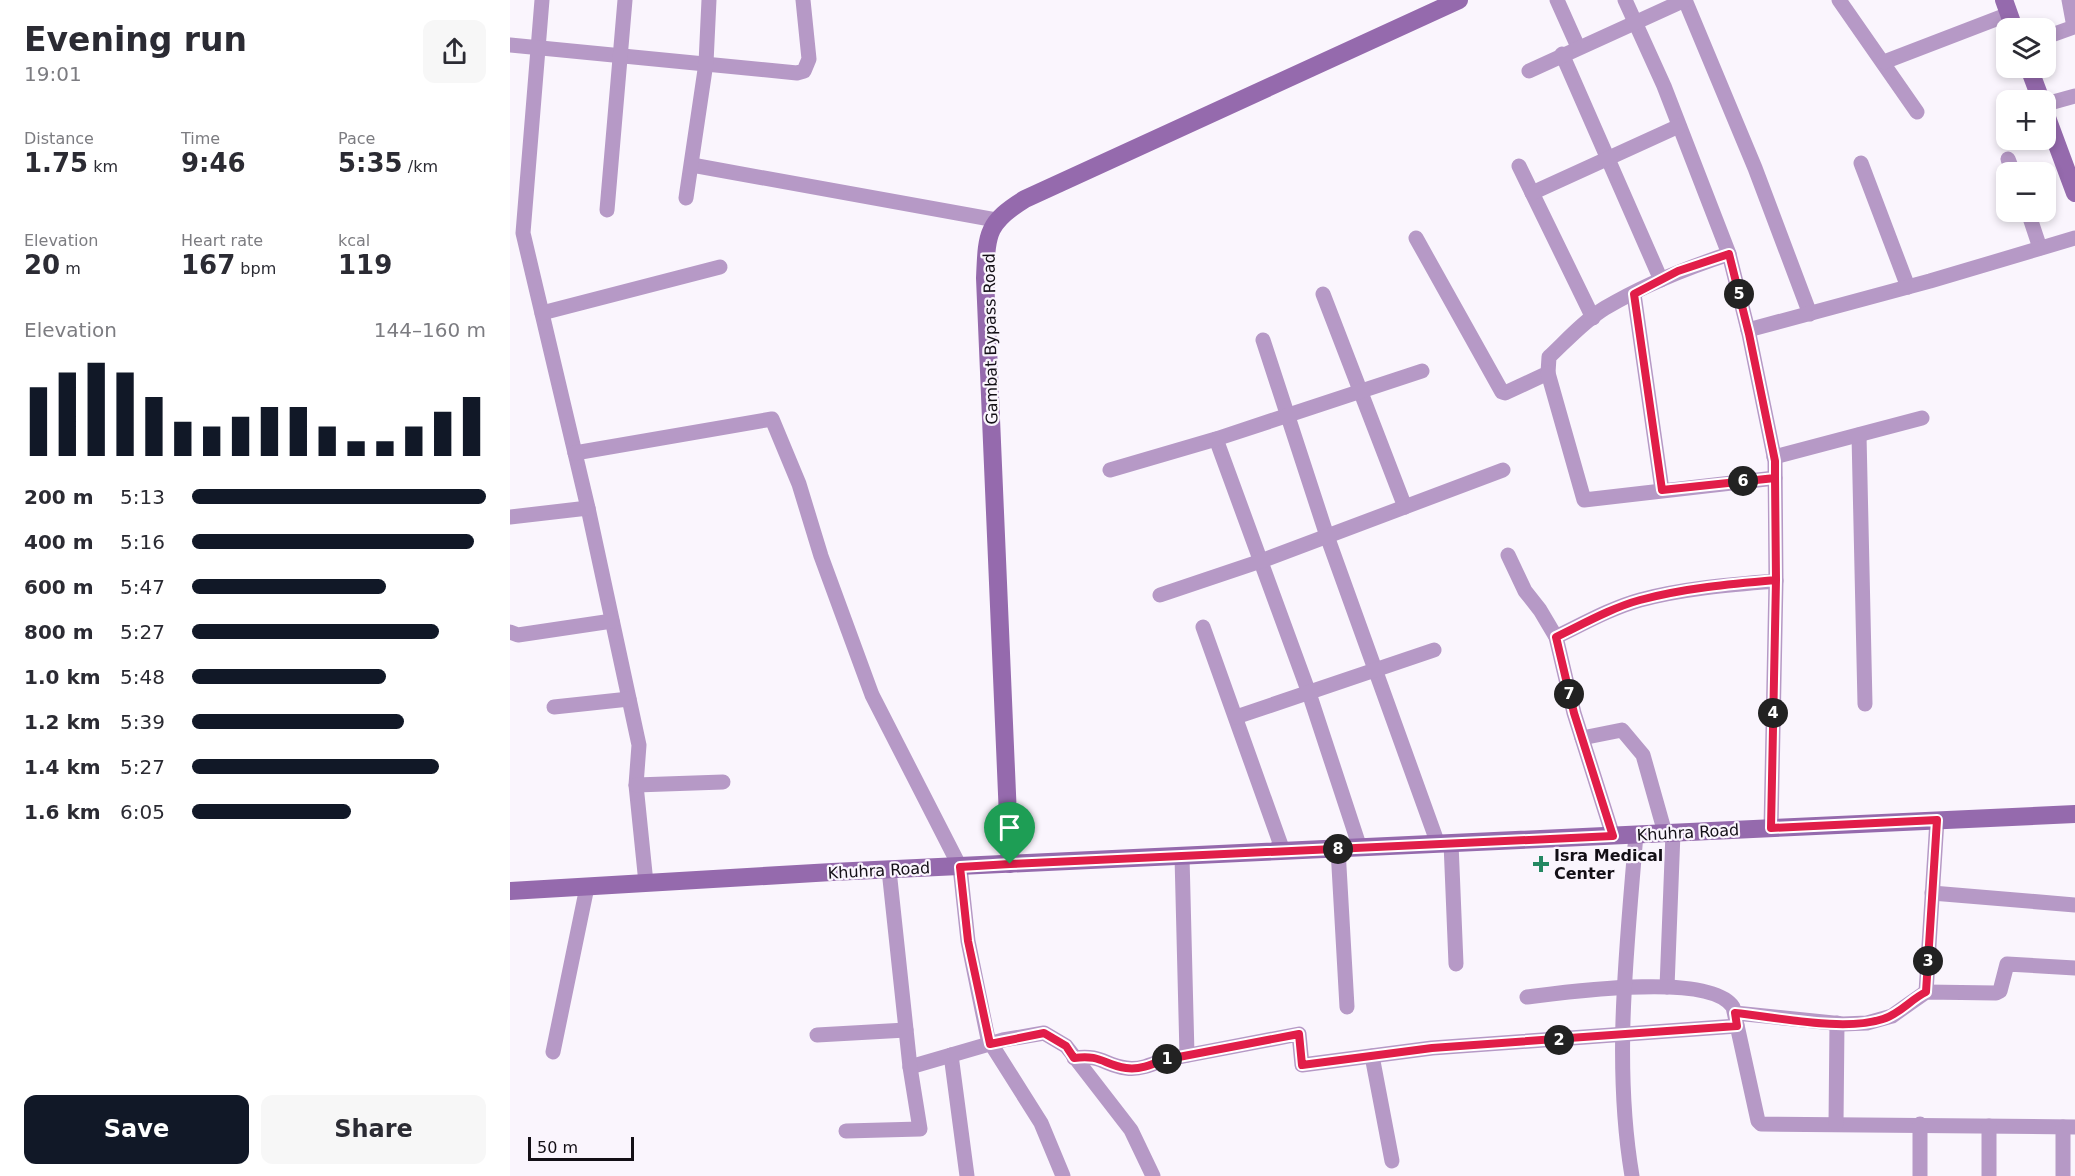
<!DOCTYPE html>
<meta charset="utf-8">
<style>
body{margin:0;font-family:"DejaVu Sans",sans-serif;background:#f7f7f7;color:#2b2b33;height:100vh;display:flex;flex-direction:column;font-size:22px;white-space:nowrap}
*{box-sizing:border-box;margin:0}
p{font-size:20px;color:#7c7c81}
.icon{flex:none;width:33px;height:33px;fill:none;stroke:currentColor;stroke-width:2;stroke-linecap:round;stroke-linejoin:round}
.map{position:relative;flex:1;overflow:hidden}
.details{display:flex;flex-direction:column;background:#fff;width:510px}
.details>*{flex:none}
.tools{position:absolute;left:1486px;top:18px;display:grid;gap:12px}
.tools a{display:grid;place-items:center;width:60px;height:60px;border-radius:12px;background:#fff;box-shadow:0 3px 9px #0003;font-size:30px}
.scale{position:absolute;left:18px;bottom:15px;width:106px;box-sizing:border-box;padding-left:6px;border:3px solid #130f16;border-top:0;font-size:16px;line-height:21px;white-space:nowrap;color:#130f16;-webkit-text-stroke:4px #faf5fd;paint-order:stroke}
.pin{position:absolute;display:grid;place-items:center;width:51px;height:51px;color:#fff;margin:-62px -26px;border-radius:50% 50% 50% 0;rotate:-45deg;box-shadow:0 0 6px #0007}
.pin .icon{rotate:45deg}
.km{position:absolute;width:30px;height:30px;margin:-15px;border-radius:50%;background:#222;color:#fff;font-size:16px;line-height:30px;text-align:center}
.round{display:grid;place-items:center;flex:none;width:63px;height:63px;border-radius:12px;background:#f7f7f7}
.head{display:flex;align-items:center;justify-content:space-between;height:102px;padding:0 24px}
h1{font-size:33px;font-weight:600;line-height:45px}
.stats{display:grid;grid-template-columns:repeat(3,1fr);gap:9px;height:102px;padding:6px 24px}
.stats div{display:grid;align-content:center}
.stats b{font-size:26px;font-weight:600}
.stats small{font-size:16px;font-weight:400}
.stats p{font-size:16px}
.chart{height:168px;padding:12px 24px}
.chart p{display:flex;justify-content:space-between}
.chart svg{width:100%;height:108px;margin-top:6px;stroke:#111827;stroke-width:6}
.button{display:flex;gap:12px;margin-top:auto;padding:12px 24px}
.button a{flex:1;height:69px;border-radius:12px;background:#111827;color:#fff;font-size:24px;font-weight:600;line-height:69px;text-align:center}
.button a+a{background:#f7f7f7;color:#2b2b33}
ul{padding:0 24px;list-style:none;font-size:20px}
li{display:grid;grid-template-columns:96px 72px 1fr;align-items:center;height:45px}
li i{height:15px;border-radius:8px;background:#111827}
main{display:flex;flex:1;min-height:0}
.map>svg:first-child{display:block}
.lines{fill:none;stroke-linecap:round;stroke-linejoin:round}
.street{stroke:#b699c6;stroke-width:15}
.secondary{stroke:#956aad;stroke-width:18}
.route-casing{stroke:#fff;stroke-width:12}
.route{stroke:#e11d48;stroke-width:8}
.poi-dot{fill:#248862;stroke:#faf5fd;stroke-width:2}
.labels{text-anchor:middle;stroke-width:4.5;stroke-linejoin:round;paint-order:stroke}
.street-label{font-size:16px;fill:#130f16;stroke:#faf5fd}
.poi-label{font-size:16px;font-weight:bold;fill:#130f16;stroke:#faf5fd;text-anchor:start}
</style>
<main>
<section class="details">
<div class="head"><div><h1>Evening run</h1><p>19:01</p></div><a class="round"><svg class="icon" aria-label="share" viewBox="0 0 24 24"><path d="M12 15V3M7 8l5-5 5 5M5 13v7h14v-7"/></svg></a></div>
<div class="stats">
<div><p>Distance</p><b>1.75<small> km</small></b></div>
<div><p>Time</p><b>9:46</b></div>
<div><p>Pace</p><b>5:35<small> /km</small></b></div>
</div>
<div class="stats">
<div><p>Elevation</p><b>20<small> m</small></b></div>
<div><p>Heart rate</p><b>167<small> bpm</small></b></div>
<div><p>kcal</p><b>119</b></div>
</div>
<div class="chart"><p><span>Elevation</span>144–160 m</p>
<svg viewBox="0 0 160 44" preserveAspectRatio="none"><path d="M5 44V16M15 44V10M25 44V6M35 44V10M45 44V20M55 44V30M65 44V32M75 44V28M85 44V24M95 44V24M105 44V32M115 44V38M125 44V38M135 44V32M145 44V26M155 44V20"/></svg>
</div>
<ul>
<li><b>200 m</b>5:13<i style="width:100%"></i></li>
<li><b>400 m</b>5:16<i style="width:96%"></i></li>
<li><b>600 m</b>5:47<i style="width:66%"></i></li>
<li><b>800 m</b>5:27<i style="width:84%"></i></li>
<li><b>1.0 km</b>5:48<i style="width:66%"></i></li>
<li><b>1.2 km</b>5:39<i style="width:72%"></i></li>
<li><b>1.4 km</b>5:27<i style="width:84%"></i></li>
<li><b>1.6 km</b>6:05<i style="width:54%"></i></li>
</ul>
<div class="button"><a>Save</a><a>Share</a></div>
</section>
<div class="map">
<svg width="1565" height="1176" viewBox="0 0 1565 1176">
<rect width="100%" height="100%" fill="#faf5fd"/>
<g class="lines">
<!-- street -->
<g class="street">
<path d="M 32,0 L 13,233 L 78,508 L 129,745 L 126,785 L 136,883"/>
<path d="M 1047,0 L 1068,47"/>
<path d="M 1115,0 L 1154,86 L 1219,254 L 1239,334 L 1265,461 L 1266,581 L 1261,828"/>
<path d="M 1175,0 L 1245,168 L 1300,314"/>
<path d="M 1329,0 L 1407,112"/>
<path d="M 1536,37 L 1564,27 L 1559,0"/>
<path d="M 0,45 L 287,73 L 294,71 L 299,59 L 293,0"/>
<path d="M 1052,54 L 1151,280"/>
<path d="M 1374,62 L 1499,14"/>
<path d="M 1019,71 L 1175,0"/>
<path d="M 1536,104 L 1565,96"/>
<path d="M 1498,159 L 1503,172"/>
<path d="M 1351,163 L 1398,287"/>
<path d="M 182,165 L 486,220"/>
<path d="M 1009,166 L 1083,318"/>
<path d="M 1022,193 L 1169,126"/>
<path d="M 176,198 L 196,63 L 199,0"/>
<path d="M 97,210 L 115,0"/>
<path d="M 1518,212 L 1530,248"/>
<path d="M 906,238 L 992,392 L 995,393 L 1038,373 L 1039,357 C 1057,340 1074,321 1095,308 C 1134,285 1176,268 1219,254"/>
<path d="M 813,294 L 895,507"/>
<path d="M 1124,294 L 1152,490"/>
<path d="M 32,313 L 210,267"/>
<path d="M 1238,330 L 1420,281 L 1565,238"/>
<path d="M 753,340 L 817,536 L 928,844"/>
<path d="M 1038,373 L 1074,500 L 1265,478"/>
<path d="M 1349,435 L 1355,704"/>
<path d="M 706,439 L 799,693 L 850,848"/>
<path d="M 65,453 L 262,419 L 289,484 L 311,556 L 362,695 L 450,867 L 458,941 L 478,1039 L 531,1123 L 553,1176"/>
<path d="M 1264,457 L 1412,418"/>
<path d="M 600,470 L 706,439 L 912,371"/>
<path d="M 0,517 L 78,508"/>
<path d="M 998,555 L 1015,591 L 1030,610 L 1046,637 L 1064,713 L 1103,836"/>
<path d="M 650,595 L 751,561 L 993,470"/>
<path d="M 693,627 L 773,851"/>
<path d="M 0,632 L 8,635 L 102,621"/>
<path d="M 1046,637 C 1073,624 1101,608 1130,600 C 1175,588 1220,585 1266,581"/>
<path d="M 44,707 L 119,699"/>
<path d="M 726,717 L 924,650"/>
<path d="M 1072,738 L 1112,730 L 1133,755 L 1155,833"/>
<path d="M 126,785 L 213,782"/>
<path d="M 941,843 L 946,964"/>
<path d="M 828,849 L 837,1007"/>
<path d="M 672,856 L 677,1055"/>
<path d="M 1422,893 L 1565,905"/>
<path d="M 1157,987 L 1163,833"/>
<path d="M 1416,992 L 1427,820"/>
<path d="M 1017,997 C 1057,992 1200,972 1223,1007 L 1248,1121 L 1251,1124 L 1565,1127"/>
<path d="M 1225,1013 L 1333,1024 L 1357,1023 L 1382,1016 L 1416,992 L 1486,993 L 1490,991 L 1497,964 L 1565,968"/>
<path d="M 307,1035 L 396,1030"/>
<path d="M 43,1052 L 77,887"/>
<path d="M 441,1055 L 457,1176"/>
<path d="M 862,1056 L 882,1161"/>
<path d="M 564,1058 C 591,1054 594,1065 616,1068 C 629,1070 641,1065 653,1060 L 789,1034 L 792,1065 L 922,1048 L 1227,1026"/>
<path d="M 400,1067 L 493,1040 L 534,1033 L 556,1046 L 621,1130 L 643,1176"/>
<path d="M 1326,1124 L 1327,1023"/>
<path d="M 1479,1126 L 1479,1176"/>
<path d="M 1553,1127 L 1553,1176"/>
<path d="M 336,1131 L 410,1129 L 400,1067 L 379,870"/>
<path d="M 1122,1176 C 1103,1063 1117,948 1126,834"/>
<path d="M 1410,1176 L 1410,1124"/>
</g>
<!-- secondary -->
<g class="secondary">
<path d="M 1494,0 L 1504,28"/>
<path d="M 1519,68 L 1531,100"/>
<path d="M 1536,115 L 1565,193"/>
<path d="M 500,864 L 475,278 C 477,234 476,223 515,199 L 949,0"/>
<path d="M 0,891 L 322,872 L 1565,814"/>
</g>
</g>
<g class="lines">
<defs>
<path id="route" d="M 500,864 L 450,867 L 458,941 L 480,1044 L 534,1033 L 556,1046 L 564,1058 C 591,1054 594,1065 616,1068 C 629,1070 641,1065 653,1060 L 789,1034 L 792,1065 L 922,1048 L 1227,1026 L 1225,1013 C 1267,1017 1334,1032 1373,1019 C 1390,1014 1401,999 1416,992 L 1427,820 L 1261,828 L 1266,580 L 1265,478 L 1265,461 L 1239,334 L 1219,254 L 1168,271 L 1124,294 L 1152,490 L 1265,478 L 1266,580 C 1220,584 1175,588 1130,600 C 1101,608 1073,624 1046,637 L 1064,713 L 1103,836 L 500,864"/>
</defs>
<!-- route casing -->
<use href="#route" class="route-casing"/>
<!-- route -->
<use href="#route" class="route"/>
</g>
<!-- markers -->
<path class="poi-dot" d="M1028 855h6v6h6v6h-6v6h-6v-6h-6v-6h6z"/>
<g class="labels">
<!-- street labels -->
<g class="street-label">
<text transform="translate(480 339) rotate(-91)" y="6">Gambat Bypass Road</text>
<text transform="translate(1178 832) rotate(-3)" y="6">Khuhra Road</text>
<text transform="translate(369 870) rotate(-3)" y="6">Khuhra Road</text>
</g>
<!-- poi labels -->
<g class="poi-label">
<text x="1044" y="861">Isra Medical<tspan x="1044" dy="18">Center</tspan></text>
</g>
</g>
</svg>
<div class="tools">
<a><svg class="icon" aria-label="layers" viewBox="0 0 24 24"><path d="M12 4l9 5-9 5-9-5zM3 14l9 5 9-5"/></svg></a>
<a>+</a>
<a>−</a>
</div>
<div class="scale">50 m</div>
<div class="pin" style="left:500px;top:864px;background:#1e9e55"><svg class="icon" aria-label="arrive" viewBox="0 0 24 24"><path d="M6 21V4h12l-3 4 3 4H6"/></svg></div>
<b class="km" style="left:657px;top:1059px">1</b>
<b class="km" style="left:1049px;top:1040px">2</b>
<b class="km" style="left:1418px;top:961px">3</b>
<b class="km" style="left:1263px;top:713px">4</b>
<b class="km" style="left:1229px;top:294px">5</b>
<b class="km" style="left:1233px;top:481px">6</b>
<b class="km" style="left:1059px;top:694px">7</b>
<b class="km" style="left:828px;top:849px">8</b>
</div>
</main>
